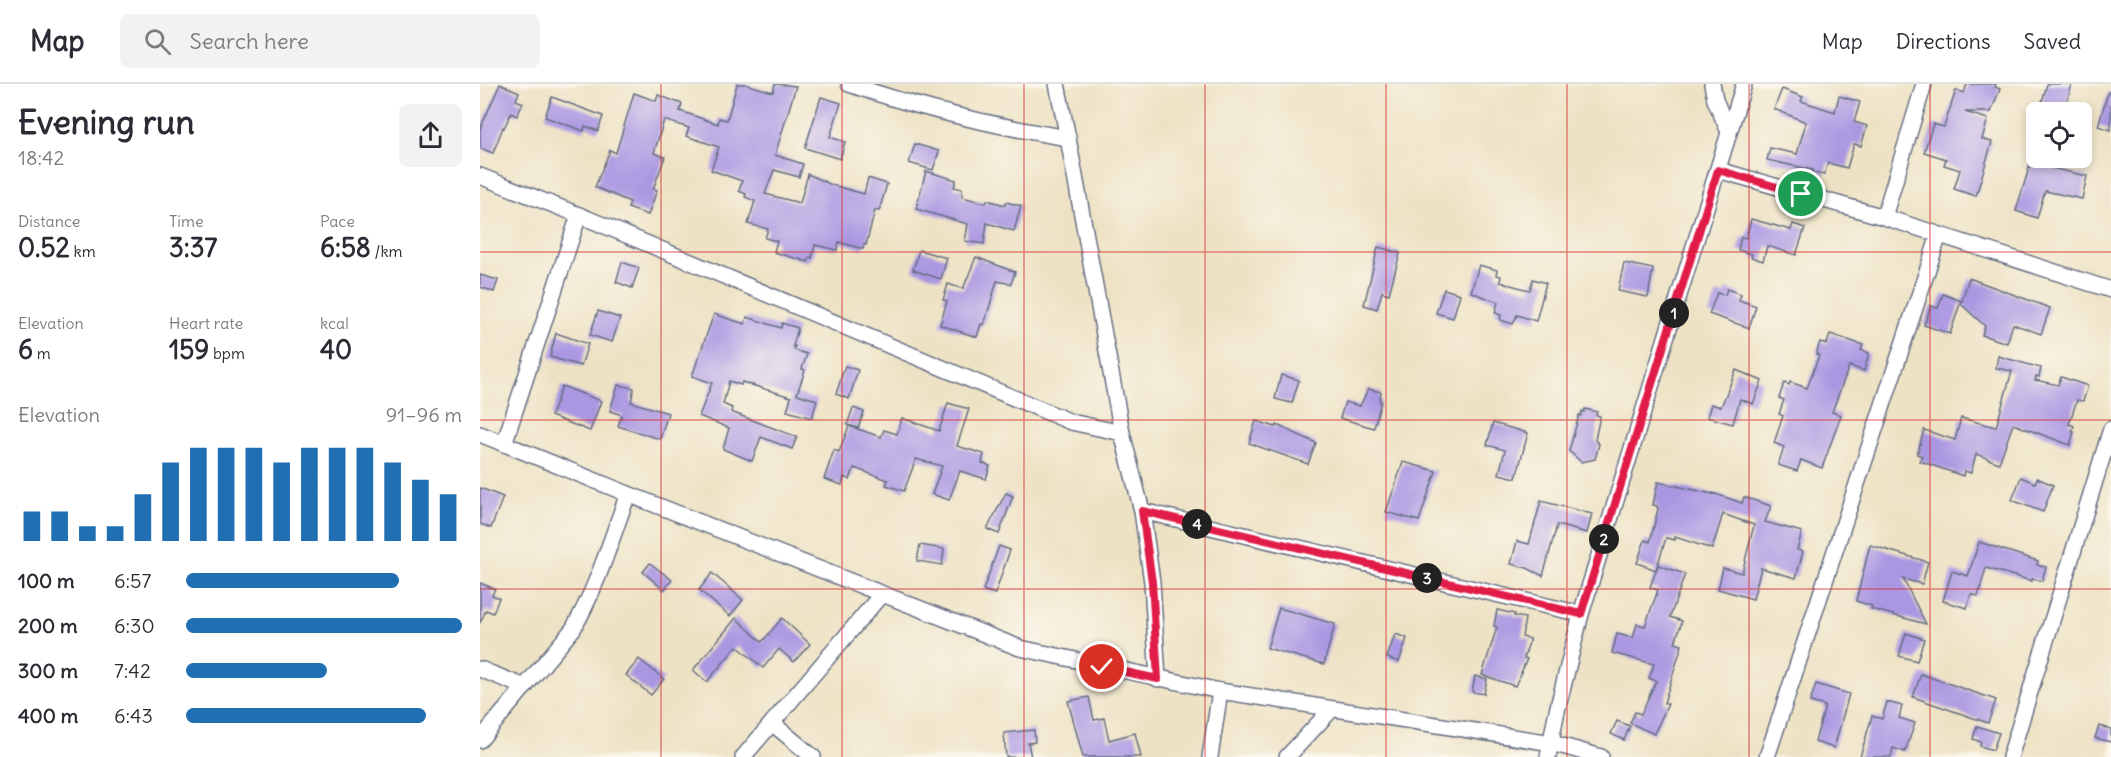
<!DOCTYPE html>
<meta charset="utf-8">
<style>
body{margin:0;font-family:Delius,sans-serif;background:#f2f2f3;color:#2b2b33;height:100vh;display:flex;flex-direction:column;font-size:22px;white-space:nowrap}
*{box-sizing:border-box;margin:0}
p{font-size:20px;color:#7c7c81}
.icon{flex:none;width:33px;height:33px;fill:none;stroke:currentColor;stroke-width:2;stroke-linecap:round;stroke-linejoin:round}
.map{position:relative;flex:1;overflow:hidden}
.side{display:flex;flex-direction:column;background:#fff;width:480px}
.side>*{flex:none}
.fabs{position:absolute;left:1546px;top:18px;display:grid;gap:12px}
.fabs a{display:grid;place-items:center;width:66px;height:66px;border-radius:9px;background:#fff;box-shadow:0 3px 9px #0003;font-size:30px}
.pin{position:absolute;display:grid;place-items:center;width:51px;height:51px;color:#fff;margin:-26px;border:3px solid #fff;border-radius:50%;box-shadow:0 2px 6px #0007}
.km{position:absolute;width:30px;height:30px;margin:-15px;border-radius:50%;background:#222;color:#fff;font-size:16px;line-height:30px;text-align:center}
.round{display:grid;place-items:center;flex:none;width:63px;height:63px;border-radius:9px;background:#f2f2f3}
.overview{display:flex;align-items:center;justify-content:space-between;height:102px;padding:0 18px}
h1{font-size:33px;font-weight:700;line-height:45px}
.stats{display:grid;grid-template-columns:repeat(3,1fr);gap:9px;height:102px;padding:6px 18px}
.stats div{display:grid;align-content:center}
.stats b{font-size:26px;font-weight:700}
.stats small{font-size:16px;font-weight:400}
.stats p{font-size:16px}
.chart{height:168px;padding:12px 18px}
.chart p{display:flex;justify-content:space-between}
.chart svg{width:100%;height:108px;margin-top:6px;stroke:#1f6fb2;stroke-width:6}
ul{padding:0 18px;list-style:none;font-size:20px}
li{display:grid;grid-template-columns:96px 72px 1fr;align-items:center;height:45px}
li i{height:15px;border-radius:8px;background:#1f6fb2}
header{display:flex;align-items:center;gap:36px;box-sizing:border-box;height:84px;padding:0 30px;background:#fff;border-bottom:2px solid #e1e1e2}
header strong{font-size:28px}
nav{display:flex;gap:33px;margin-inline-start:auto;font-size:21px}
.search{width:420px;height:54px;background:#f2f2f3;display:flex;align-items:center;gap:15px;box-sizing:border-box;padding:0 21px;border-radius:9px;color:#7c7c81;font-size:22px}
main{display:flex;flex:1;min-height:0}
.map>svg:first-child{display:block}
.building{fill:#aa97e2}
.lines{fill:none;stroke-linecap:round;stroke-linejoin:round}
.minor-casing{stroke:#656e82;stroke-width:18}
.minor{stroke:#fff;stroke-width:15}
.route-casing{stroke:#fff;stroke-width:12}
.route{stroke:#e11d48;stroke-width:8}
.grid{fill:none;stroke:#d62828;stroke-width:1.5;stroke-opacity:0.55}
</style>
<header>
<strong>Map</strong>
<div class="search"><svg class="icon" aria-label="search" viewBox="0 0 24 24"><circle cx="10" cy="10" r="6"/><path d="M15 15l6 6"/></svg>Search here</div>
<nav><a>Map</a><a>Directions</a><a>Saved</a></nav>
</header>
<main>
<section class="side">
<div class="overview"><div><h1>Evening run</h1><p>18:42</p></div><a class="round"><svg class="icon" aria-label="share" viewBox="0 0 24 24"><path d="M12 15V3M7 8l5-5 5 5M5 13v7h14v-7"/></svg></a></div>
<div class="stats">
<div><p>Distance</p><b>0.52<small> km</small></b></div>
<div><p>Time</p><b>3:37</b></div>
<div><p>Pace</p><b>6:58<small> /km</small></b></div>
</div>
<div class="stats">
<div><p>Elevation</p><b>6<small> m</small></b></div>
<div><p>Heart rate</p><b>159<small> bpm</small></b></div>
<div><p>kcal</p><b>40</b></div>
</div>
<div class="chart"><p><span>Elevation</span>91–96 m</p>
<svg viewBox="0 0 160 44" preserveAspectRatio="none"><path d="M5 44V32M15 44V32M25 44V38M35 44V38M45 44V25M55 44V12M65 44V6M75 44V6M85 44V6M95 44V12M105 44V6M115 44V6M125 44V6M135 44V12M145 44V19M155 44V25"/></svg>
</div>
<ul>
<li><b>100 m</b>6:57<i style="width:77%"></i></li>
<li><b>200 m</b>6:30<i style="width:100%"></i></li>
<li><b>300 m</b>7:42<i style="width:51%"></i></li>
<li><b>400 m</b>6:43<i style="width:87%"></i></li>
</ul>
</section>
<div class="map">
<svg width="1631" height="673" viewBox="0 0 1631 673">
<rect width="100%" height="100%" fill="#fbf7ec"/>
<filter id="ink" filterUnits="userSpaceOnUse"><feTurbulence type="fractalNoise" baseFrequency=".0167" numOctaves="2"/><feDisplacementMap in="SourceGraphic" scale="12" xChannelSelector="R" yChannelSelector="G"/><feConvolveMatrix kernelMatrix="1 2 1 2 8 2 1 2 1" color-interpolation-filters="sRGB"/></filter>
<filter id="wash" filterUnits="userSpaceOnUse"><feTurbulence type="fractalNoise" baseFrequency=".008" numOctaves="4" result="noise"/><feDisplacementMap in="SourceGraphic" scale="24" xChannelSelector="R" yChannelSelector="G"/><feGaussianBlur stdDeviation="1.35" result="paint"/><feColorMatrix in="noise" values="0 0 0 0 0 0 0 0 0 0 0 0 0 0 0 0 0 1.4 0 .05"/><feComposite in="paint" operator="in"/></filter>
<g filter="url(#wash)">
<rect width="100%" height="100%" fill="#eee2c4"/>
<g id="blocks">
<!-- building -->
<g class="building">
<path d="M 20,0 L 39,8 L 36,16 L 43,19 L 37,32 L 31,29 L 24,44 L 23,43 L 13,69 L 0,64 L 0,45 Z"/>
<path d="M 257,0 L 265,0 L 293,8 L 295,0 L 316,2 L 295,71 L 323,80 L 319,93 L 294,86 L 285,110 L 320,119 L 328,90 L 352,101 L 384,110 L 388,94 L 407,100 L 399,127 L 395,126 L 386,161 L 384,160 L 383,165 L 359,158 L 357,166 L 335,161 L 332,174 L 330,173 L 328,178 L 294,168 L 297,157 L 285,154 L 288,145 L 268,140 L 275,117 L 265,113 L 266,110 L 259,107 L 262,97 L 231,86 L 239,63 L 206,52 L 209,44 L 184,36 L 174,69 L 185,73 L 173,105 L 177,106 L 168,131 L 148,124 L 150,118 L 115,103 L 130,66 L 136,69 L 154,9 L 176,17 L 178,11 L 202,20 L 200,27 L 238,40 L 239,34 L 247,36 Z"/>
<path d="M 1487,0 L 1516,0 L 1515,3 L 1520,5 L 1511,28 L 1485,28 L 1508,35 L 1502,55 L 1512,58 L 1496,112 L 1474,105 L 1480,86 L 1464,81 L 1466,75 L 1444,68 L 1453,40 L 1464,43 L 1476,6 L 1484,9 Z"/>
<path d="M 1567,0 L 1592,0 L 1584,28 L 1559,28 Z"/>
<path d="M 1302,5 L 1323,13 L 1321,17 L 1355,28 L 1359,12 L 1380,18 L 1374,38 L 1387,42 L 1381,62 L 1374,60 L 1367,84 L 1348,79 L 1344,91 L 1332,88 L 1333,86 L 1287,76 L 1290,64 L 1317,70 L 1326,38 L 1294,25 Z"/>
<path d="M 1628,8 L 1631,9 L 1631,46 L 1618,42 Z"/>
<path d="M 72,13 L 123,32 L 118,47 L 105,42 L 104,47 L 65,33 Z"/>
<path d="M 341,13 L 361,19 L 350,53 L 365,58 L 360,75 L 325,64 Z"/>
<path d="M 435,60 L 459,67 L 453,86 L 429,79 Z"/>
<path d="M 1552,74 L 1574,74 L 1571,84 L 1607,92 L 1602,115 L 1565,107 L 1557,134 L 1536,127 Z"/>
<path d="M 446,87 L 476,96 L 474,103 L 482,105 L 482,113 L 506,119 L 507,116 L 525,121 L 526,118 L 541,122 L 534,147 L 507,139 L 504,160 L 485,157 L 488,140 L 436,125 Z"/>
<path d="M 1271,135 L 1311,146 L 1313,140 L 1325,144 L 1316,171 L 1287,162 L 1283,177 L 1271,173 L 1272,170 L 1258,166 L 1261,153 L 1266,154 Z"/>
<path d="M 898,163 L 920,169 L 909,210 L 902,208 L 897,225 L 884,221 Z"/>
<path d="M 439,166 L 467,174 L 461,195 L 433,186 Z"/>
<path d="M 496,173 L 535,188 L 531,200 L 517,197 L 504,241 L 501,240 L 497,253 L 460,241 L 467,217 L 463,216 L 468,200 L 483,205 Z"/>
<path d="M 142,178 L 159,184 L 152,204 L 136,198 Z"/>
<path d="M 1144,179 L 1173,185 L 1168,213 L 1138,207 Z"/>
<path d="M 999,181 L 1017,186 L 1016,191 L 1021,192 L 1020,198 L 1045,205 L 1050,206 L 1053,195 L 1066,199 L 1056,237 L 1037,231 L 1033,240 L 1020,236 L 1021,231 L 1015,229 L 1018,218 L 991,208 Z"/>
<path d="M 0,191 L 18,196 L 14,208 L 0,203 Z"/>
<path d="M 1489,194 L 1570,224 L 1561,250 L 1533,240 L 1527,259 L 1502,251 L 1505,242 L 1481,220 Z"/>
<path d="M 964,205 L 980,210 L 973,234 L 956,229 Z"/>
<path d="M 1247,205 L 1261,210 L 1259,216 L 1276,222 L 1269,244 L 1229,230 L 1237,209 L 1245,211 Z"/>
<path d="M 1463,210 L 1481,217 L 1470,250 L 1444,241 L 1451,222 L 1458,224 Z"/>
<path d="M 118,227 L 140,234 L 132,258 L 110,251 Z"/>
<path d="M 234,230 L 265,240 L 267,233 L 301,244 L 302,239 L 318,244 L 313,262 L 315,262 L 314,266 L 327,270 L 322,285 L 325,286 L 317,310 L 337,316 L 332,334 L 307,327 L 311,313 L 262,298 L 261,301 L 249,297 L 243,320 L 252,324 L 251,328 L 317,353 L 312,365 L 281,353 L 272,377 L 243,365 L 249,344 L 219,332 L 232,299 L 212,292 Z"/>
<path d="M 76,249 L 108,260 L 101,282 L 70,273 Z"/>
<path d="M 1350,250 L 1383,261 L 1381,266 L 1389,269 L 1384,287 L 1369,282 L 1352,328 L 1361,331 L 1342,384 L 1321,376 L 1317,387 L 1298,381 L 1304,363 L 1294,359 L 1303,332 L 1299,330 L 1304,316 L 1299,314 L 1304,299 L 1309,301 L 1310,298 L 1327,304 L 1339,271 L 1336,270 L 1340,258 L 1347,260 Z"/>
<path d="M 1518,272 L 1561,284 L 1559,293 L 1556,292 L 1555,296 L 1578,301 L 1581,293 L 1608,302 L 1603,317 L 1597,316 L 1589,340 L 1594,342 L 1592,348 L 1594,348 L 1590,361 L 1533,340 L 1519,379 L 1496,370 L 1491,389 L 1484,387 L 1483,392 L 1440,377 L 1442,372 L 1437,370 L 1444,346 L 1475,356 L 1481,334 L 1516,343 L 1532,287 L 1516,284 Z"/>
<path d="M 365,282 L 378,286 L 369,315 L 356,310 Z"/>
<path d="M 1256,286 L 1282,297 L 1273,320 L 1260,315 L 1253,340 L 1227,333 L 1231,320 L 1241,323 Z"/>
<path d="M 801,291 L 819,296 L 812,319 L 795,315 Z"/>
<path d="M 138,301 L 154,304 L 151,318 L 188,329 L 180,355 L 138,342 L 142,331 L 130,327 Z"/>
<path d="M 82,302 L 121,317 L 110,347 L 71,332 Z"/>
<path d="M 888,305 L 901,308 L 899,316 L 901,317 L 894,344 L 860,334 L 865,318 L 880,322 Z"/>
<path d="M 468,319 L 489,325 L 477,362 L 504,370 L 502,379 L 510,382 L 506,395 L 480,387 L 469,416 L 452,410 L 462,382 L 436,375 L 424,407 L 406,401 L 408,396 L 374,384 L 370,396 L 364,393 L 362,401 L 344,395 L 354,366 L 359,368 L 369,342 L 401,353 L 404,346 L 417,350 L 422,334 L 459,347 Z"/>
<path d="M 373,324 L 384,328 L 378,344 L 367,341 Z"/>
<path d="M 1105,325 L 1117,328 L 1116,331 L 1120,332 L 1115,356 L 1119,360 L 1115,375 L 1101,378 L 1089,367 L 1099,331 L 1101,332 L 1102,327 L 1104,328 Z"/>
<path d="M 776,337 L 796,343 L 797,341 L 836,359 L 828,380 L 769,359 Z"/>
<path d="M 1013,339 L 1048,349 L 1036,394 L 1019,390 L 1025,366 L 1007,361 Z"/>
<path d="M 923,378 L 956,387 L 939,437 L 906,428 Z"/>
<path d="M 1541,393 L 1555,399 L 1557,394 L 1573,401 L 1563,428 L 1532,416 Z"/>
<path d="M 1178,398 L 1233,410 L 1233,409 L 1262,419 L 1264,413 L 1291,422 L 1285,438 L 1322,448 L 1317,466 L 1323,467 L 1316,494 L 1281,484 L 1273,515 L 1238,505 L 1243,484 L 1262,489 L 1274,441 L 1243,430 L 1232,465 L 1195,453 L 1195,456 L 1186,454 L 1176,486 L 1157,479 L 1165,456 L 1170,458 L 1178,425 L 1177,422 L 1173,421 Z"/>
<path d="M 0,404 L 23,413 L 11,444 L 0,440 Z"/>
<path d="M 526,409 L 533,412 L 519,450 L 507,445 Z"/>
<path d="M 1061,417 L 1112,430 L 1107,449 L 1077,441 L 1063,492 L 1047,484 L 1031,480 L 1037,457 L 1049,460 Z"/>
<path d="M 1499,458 L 1558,477 L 1557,481 L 1566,483 L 1562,497 L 1552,495 L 1552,497 L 1506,484 L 1498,512 L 1491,510 L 1487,524 L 1463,517 L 1472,487 L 1488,492 Z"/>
<path d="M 440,461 L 464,465 L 462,481 L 437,477 Z"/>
<path d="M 1390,461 L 1448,478 L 1442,500 L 1423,495 L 1446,540 L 1391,525 L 1392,522 L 1376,517 Z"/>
<path d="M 519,462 L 530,466 L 515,510 L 503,506 Z"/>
<path d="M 170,479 L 192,496 L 184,506 L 163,488 Z"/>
<path d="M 1178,481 L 1205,490 L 1190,533 L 1202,537 L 1195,559 L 1202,561 L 1184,619 L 1188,620 L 1174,650 L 1150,639 L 1155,628 L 1161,630 L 1176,597 L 1169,594 L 1174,580 L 1132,569 L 1137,550 L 1153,554 L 1157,540 L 1165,542 L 1178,506 L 1170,503 Z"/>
<path d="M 232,489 L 263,516 L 250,532 L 219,506 Z"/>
<path d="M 0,499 L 15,505 L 12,511 L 19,514 L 13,529 L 6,526 L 0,539 Z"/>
<path d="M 799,524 L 855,540 L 844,580 L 787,564 Z"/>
<path d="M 1017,526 L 1035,530 L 1034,532 L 1045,534 L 1042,553 L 1050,555 L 1044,574 L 1047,575 L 1035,602 L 1002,591 L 1017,543 L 1014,542 Z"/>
<path d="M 256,534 L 282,558 L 302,534 L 330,560 L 314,578 L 299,565 L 283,584 L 257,562 L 227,598 L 213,586 Z"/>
<path d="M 1426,549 L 1444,555 L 1437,577 L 1419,572 Z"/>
<path d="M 915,550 L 927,554 L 919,578 L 907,574 Z"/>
<path d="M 159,575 L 184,595 L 171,611 L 146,591 Z"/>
<path d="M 1441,590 L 1516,616 L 1508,639 L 1433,613 Z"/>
<path d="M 995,592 L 1007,595 L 1004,610 L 992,608 Z"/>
<path d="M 1336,600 L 1369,610 L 1354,664 L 1335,658 L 1345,622 L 1330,618 Z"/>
<path d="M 609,613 L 614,636 L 624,634 L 629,656 L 655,649 L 661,673 L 603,673 L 588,617 Z"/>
<path d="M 1407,618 L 1422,622 L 1419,634 L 1435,639 L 1425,668 L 1413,664 L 1411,673 L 1380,673 L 1392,632 L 1402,635 Z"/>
<path d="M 1137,637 L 1150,642 L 1144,656 L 1131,650 Z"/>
<path d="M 1497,642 L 1519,649 L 1513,666 L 1500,662 L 1501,658 L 1493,655 Z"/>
<path d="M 1619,642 L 1631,645 L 1631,658 L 1615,654 Z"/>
<path d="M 554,646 L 555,658 L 548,659 L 551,673 L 526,673 L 524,649 Z"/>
</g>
</g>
</g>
<g filter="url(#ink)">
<use href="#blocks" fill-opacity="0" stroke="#656e82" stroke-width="1.5"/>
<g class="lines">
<defs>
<g id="minor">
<path d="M 369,0 C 441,25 513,42 588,54"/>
<path d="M 577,0 L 588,54 L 642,349 L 662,427 L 672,498 L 678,595"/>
<path d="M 1232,0 L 1235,16 L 1249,48"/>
<path d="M 1238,86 L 1404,133 L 1631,206"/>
<path d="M 0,92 L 99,131 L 591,338 L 642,349"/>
<path d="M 1404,133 L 1444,0"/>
<path d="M 0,350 L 148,410 L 540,564 L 740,607 L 1072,659 L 1121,673"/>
<path d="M 24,360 L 99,131"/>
<path d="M 662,427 L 1101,530"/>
<path d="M 0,585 L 45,603"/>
<path d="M 292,639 L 333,673"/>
<path d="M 0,656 L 93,545 C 117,504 131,455 148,410"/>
<path d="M 263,673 L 401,511"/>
<path d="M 730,673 L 740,607"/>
<path d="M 807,673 L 851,626"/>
<path d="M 1068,673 L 1076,631 L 1101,530 L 1264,0"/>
<path d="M 1287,673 L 1459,151"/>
<path d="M 1530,673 L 1631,345"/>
</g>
</defs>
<!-- minor casing -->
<use href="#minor" class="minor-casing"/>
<!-- minor -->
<use href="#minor" class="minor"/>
</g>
</g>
<g class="lines" filter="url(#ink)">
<defs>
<path id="route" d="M 622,583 L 678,595 L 672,498 L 662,427 L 1101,530 L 1238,86 L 1321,110"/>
</defs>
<!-- route casing -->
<use href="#route" class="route-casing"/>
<!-- route -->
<use href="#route" class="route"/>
</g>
<!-- grid -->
<path class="grid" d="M 181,0 L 181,673M 362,0 L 362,673M 544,0 L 544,673M 725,0 L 725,673M 906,0 L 906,673M 1087,0 L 1087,673M 1269,0 L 1269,673M 1450,0 L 1450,673M 0,168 L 1631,168M 0,336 L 1631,336M 0,505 L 1631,505"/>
</svg>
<div class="fabs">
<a><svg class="icon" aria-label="locate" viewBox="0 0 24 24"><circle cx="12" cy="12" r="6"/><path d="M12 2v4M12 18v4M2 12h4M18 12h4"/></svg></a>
</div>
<div class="pin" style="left:1321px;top:110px;background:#1e9e55"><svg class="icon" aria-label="arrive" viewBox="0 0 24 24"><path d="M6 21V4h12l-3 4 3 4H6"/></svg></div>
<div class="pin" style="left:622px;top:583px;background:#d93025"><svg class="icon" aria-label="check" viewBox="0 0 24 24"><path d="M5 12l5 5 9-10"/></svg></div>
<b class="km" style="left:1194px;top:229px">1</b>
<b class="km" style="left:1124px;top:455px">2</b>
<b class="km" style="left:947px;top:494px">3</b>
<b class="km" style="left:717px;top:440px">4</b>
</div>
</main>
